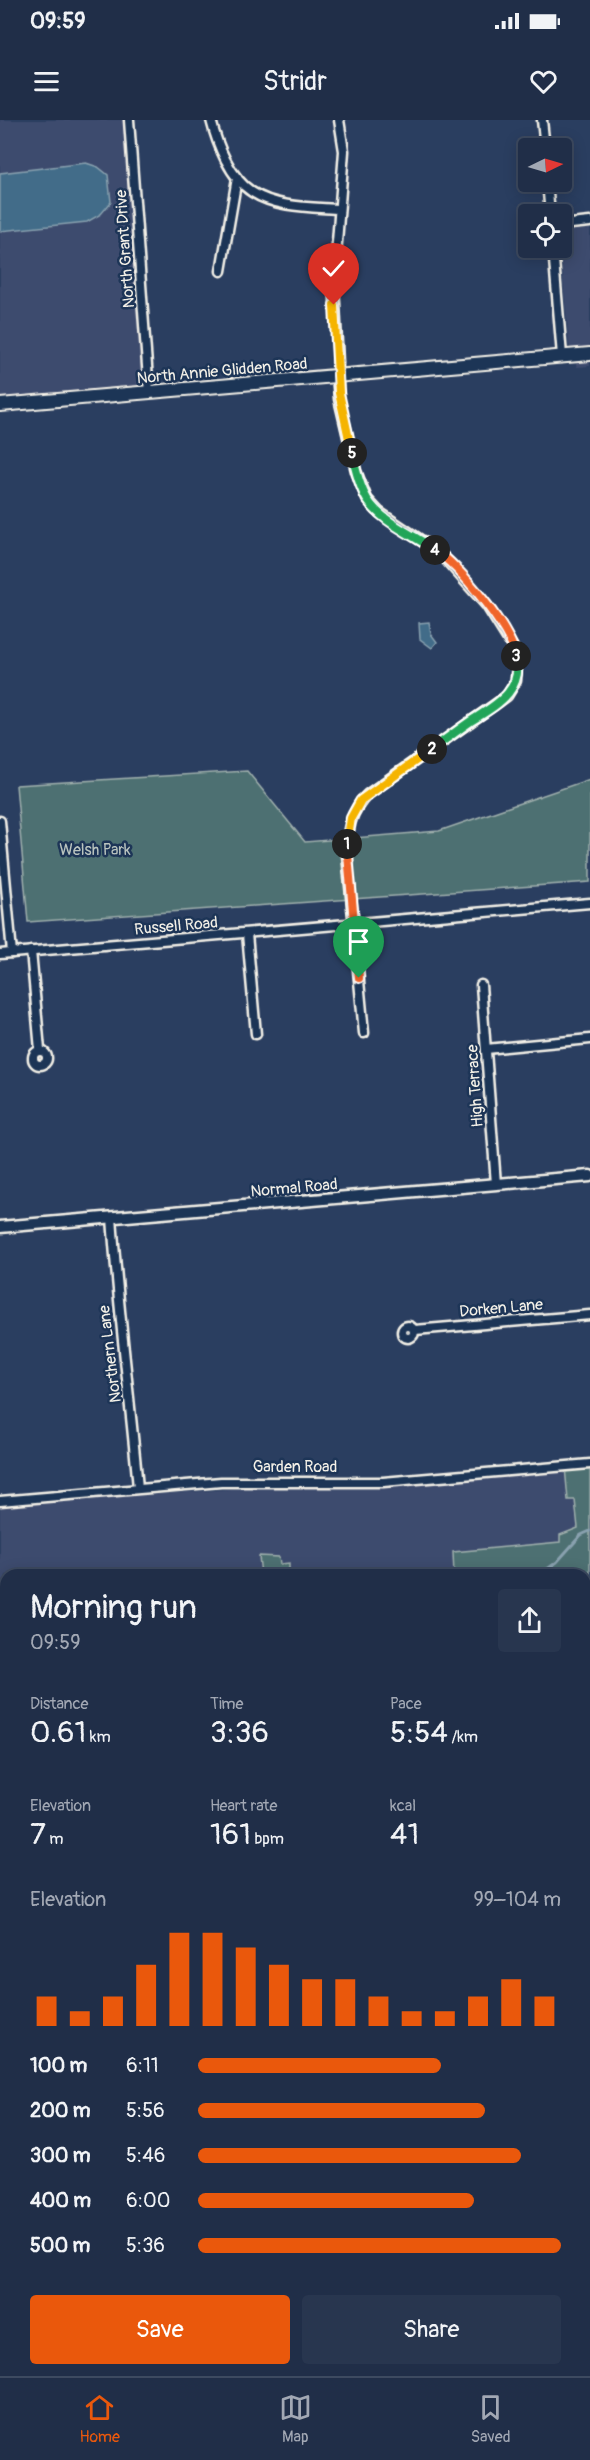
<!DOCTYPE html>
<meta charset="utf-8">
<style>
body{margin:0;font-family:Pangolin,sans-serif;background:#28364f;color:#f1f3f6;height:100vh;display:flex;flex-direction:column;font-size:22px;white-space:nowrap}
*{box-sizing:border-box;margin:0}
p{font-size:20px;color:#a2a8b4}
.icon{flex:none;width:33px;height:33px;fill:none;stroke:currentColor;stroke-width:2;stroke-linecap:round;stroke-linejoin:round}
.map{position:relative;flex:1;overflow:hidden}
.details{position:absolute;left:0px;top:1449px;width:591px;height:807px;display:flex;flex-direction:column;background:#202e48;border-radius:18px 18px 0 0;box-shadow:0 3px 15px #0003,0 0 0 2px #3d4a60}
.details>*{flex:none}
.needle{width:39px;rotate:85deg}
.buttons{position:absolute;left:518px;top:18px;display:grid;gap:12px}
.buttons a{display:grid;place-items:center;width:54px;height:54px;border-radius:6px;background:#202e48;box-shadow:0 3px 15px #0003,0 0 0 2px #3d4a60;font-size:30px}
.pin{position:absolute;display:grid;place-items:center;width:51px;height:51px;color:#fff;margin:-62px -26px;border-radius:50% 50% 50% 0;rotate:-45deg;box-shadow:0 0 6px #0007}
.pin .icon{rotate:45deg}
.km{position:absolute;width:30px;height:30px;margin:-15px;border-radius:50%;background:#222;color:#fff;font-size:16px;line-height:30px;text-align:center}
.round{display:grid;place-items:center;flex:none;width:63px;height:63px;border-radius:6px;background:#28364f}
.head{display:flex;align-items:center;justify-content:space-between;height:102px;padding:0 30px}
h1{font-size:33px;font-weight:600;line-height:45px}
.metrics{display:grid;grid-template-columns:repeat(3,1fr);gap:9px;height:102px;padding:6px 30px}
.metrics div{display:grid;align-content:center}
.metrics b{font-size:30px;font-weight:600}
.metrics small{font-size:16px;font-weight:400}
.metrics p{font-size:16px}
.chart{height:168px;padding:12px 30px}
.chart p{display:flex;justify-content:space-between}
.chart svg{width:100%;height:108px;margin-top:6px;stroke:#ea580c;stroke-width:6}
.button{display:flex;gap:12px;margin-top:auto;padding:12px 30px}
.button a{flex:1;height:69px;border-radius:6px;background:#ea580c;color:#fff;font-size:24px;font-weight:600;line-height:69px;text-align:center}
.button a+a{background:#28364f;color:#f1f3f6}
ul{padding:0 30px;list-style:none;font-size:20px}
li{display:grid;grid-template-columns:96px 72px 1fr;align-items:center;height:45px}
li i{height:15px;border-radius:8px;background:#ea580c}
.status{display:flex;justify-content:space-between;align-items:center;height:42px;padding:0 30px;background:#202e48;direction:ltr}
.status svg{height:16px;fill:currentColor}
header{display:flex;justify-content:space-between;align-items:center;height:78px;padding:0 30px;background:#202e48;font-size:27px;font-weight:600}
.menu{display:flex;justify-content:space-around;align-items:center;height:84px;border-top:2px solid #3d4a60;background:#202e48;font-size:16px;color:#a2a8b4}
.menu a{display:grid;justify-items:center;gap:3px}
.menu .selected{color:#ea580c}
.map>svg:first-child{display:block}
.built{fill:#3d4b6e}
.green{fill:#4d7072;stroke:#a0b0ad;stroke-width:1.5}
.water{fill:#426c89;stroke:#89a1af;stroke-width:1.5}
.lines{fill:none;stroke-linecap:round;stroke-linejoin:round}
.stream{stroke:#89a1af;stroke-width:3}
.minor-casing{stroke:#f4f1e8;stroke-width:13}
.tertiary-casing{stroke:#f4f1e8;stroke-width:15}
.secondary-casing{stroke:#f4f1e8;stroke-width:16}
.minor{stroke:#1d3557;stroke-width:8}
.tertiary{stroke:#1d3557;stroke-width:10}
.secondary{stroke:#1d3557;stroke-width:12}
.split-1-casing{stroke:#fff;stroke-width:12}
.split-2-casing{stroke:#fff;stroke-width:12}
.split-3-casing{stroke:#fff;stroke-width:12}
.split-4-casing{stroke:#fff;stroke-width:12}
.split-5-casing{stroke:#fff;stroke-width:12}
.split-6-casing{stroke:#fff;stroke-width:12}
.split-1{stroke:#f0652b;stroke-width:8}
.split-2{stroke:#f5b400;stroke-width:8}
.split-3{stroke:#22a559;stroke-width:8}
.split-4{stroke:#f0652b;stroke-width:8}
.split-5{stroke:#22a559;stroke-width:8}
.split-6{stroke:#f5b400;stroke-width:8}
.labels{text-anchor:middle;stroke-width:5;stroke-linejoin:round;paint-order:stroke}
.street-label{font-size:16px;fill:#f4f1e8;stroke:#1d3557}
.park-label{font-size:16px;fill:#bac4bf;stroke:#1d3557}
</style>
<div class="status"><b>09:59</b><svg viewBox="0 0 49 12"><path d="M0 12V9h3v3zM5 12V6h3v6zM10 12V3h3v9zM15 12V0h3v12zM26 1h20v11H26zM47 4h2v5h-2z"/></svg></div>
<header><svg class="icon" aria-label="menu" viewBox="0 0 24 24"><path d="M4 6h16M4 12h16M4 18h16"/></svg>Stridr<svg class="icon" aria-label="heart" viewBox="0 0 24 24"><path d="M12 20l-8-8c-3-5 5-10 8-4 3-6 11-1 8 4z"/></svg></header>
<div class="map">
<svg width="590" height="2256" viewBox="0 0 590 2256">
<rect width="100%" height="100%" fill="#2a3e60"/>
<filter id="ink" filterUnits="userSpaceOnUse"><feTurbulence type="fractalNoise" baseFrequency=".0167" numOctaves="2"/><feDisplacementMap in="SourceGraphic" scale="12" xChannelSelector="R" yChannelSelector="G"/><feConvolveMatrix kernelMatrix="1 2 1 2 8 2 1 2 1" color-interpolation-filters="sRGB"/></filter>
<g filter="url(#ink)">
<!-- built -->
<g class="built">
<path d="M 0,0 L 126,0 L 149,273 L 0,286 Z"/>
<path d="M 590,109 L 590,246 L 577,247 L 569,225 L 560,128 L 561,111 Z"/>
<path d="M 590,1344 L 590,2118 L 585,2118 L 585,1455 L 6,1455 L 6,2038 L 0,2010 L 0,1385 Z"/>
</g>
<!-- green -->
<g class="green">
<path d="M 247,651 L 305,722 L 439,711 L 590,659 L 590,762 L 28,802 L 16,665 Z"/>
<path d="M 590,1345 L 590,2103 L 585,2104 L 585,1455 L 454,1455 L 453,1432 L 560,1422 L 560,1415 L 578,1408 L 575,1380 L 568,1380 L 565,1347 Z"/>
<path d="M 259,1436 L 279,1437 L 280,1444 L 289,1443 L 289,1455 L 261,1455 Z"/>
<rect x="0" y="1508" width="6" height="104"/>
<path d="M 0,1765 L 6,1824 L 6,2059 L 0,2034 Z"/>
<path d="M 51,2250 L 208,2250 L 208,2256 L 53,2256 Z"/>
</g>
<!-- water -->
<g class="water">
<path d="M 86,43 L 98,47 L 108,55 L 111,82 L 101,94 L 87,102 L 0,111 L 0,53 Z"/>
<path d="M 429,502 L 431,514 L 437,522 L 432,528 L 420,519 L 419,503 Z"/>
<path d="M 0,2034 L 6,2059 L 6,2146 L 0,2120 Z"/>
</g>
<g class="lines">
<!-- stream -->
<path class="stream" d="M 539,1455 L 557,1442 L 581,1415 L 590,1411"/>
<defs>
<g id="minor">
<path d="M 129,0 L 149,273"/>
<path d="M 211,0 C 217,24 230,58 252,72 C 276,88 312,87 339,89"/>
<path d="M 339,0 L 344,31 L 334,162 L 338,242 L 337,256 L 339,279 L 356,351 L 367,379 L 379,392 L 440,433 L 487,486 L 512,526 L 517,540 L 516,561 L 507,576 L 368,674 C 350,691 347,711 347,735 L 364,913"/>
<path d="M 542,0 L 545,28"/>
<path d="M 547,62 L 550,94"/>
<path d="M 561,105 L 590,102"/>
<path d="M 553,128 L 562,236"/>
<path d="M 221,151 L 237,58"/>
<path d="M 0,701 L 12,833"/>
<path d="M 247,814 L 256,914"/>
<path d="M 31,831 L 40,930"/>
<path d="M 0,834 L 590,783"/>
<path d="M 481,865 L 496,1064"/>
<path d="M 486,929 L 590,919"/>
<circle cx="40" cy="938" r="7"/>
<path d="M 112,1097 C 118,1188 130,1278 138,1368"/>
<circle cx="408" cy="1212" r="6"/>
<path d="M 415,1210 L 590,1195"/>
<path d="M 0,1381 L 221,1362 L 383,1362 L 590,1344"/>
<path d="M 0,1640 L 6,1639"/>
<path d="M 499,2250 L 503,2256"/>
</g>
<g id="tertiary">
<path d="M 0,1107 L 590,1056"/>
<path d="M 585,2191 L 590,2190"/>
<path d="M 461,2256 L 467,2250"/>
</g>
<path id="secondary" d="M 0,285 L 590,234"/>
</defs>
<!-- minor casing -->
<use href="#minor" class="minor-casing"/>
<!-- tertiary casing -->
<use href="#tertiary" class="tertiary-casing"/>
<!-- secondary casing -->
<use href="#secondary" class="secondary-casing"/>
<!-- minor -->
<use href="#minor" class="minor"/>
<!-- tertiary -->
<use href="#tertiary" class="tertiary"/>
<!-- secondary -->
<use href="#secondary" class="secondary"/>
</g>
</g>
<g class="lines" filter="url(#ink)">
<defs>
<path id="split-1" d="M 347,724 L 359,858"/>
<path id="split-2" d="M 347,724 L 351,698 L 361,680 L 432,629"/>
<path id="split-3" d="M 432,629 C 445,620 458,610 471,601 C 496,585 524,571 516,536"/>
<path id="split-4" d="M 435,430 C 461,448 508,506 516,536"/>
<path id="split-5" d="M 352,333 C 355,348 359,365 367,379 C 381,402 414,415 435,430"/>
<path id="split-6" d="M 334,185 L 339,273 L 352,333"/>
</defs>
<!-- split-1 casing -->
<use href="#split-1" class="split-1-casing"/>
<!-- split-2 casing -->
<use href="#split-2" class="split-2-casing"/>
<!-- split-3 casing -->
<use href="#split-3" class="split-3-casing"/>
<!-- split-4 casing -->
<use href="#split-4" class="split-4-casing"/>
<!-- split-5 casing -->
<use href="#split-5" class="split-5-casing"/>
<!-- split-6 casing -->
<use href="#split-6" class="split-6-casing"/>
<!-- split-1 -->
<use href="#split-1" class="split-1"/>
<!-- split-2 -->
<use href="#split-2" class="split-2"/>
<!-- split-3 -->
<use href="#split-3" class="split-3"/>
<!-- split-4 -->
<use href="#split-4" class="split-4"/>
<!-- split-5 -->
<use href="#split-5" class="split-5"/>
<!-- split-6 -->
<use href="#split-6" class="split-6"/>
</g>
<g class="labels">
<!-- street labels -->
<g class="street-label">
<text transform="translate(124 129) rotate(-94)" y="6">North Grant Drive</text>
<text transform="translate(222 250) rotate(-5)" y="6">North Annie Glidden Road</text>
<text transform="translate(176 805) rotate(-5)" y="6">Russell Road</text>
<text transform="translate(474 966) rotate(-94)" y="6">High Terrace</text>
<text transform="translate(294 1067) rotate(-5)" y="6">Normal Road</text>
<text transform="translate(501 1187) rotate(-5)" y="6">Dorken Lane</text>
<text transform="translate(109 1234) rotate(-97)" y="6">Northern Lane</text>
<text x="295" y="1352">Garden Road</text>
</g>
<!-- park labels -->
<g class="park-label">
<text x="95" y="735">Welsh Park</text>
</g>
</g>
</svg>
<div class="buttons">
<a><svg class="needle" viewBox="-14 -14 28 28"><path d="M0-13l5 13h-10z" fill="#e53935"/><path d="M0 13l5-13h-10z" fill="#a2a8b4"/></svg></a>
<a><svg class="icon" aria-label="locate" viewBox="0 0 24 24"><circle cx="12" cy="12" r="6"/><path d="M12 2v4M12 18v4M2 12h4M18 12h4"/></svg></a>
</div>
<div class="pin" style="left:359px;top:858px;background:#1e9e55"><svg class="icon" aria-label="arrive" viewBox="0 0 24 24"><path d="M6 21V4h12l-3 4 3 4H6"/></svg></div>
<div class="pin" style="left:334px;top:185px;background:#d93025"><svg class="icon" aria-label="check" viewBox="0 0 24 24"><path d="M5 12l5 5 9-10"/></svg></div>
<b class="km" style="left:347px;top:724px">1</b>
<b class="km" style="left:432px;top:629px">2</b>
<b class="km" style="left:516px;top:536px">3</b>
<b class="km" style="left:435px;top:430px">4</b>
<b class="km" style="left:352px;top:333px">5</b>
<section class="details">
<div class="head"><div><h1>Morning run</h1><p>09:59</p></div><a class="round"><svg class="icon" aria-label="share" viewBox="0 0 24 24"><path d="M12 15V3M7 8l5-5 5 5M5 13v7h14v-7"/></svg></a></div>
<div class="metrics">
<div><p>Distance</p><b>0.61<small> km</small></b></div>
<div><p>Time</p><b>3:36</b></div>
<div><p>Pace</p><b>5:54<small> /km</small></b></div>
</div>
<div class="metrics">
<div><p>Elevation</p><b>7<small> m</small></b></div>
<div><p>Heart rate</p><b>161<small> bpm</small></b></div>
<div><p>kcal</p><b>41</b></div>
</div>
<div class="chart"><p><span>Elevation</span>99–104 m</p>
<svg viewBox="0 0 160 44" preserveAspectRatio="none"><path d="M5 44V32M15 44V38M25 44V32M35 44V19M45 44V6M55 44V6M65 44V12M75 44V19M85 44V25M95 44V25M105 44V32M115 44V38M125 44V38M135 44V32M145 44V25M155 44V32"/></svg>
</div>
<ul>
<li><b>100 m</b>6:11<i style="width:67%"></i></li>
<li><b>200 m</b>5:56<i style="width:79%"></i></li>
<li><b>300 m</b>5:46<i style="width:89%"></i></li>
<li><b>400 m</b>6:00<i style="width:76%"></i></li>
<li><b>500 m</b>5:36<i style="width:100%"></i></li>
</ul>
<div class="button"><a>Save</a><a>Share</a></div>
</section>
</div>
<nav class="menu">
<a class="selected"><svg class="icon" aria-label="home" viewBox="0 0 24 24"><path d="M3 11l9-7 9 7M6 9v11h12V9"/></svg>Home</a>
<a><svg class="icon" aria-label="map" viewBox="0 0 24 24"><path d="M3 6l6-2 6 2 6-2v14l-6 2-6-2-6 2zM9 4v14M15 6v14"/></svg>Map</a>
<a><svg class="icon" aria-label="saved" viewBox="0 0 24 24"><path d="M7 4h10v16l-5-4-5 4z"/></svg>Saved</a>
</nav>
